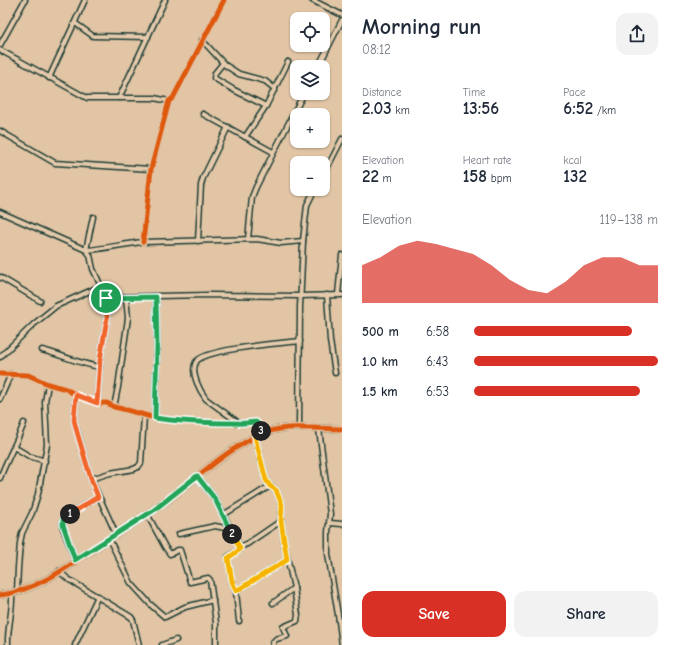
<!DOCTYPE html>
<meta charset="utf-8">
<style>
body{margin:0;font-family:"Comic Neue",sans-serif;background:#f2f2f3;color:#1f2937;height:100vh;display:flex;flex-direction:column;font-size:15px;white-space:nowrap}
*{box-sizing:border-box;margin:0}
p{font-size:13px;color:#747a83}
.icon{flex:none;width:22px;height:22px;fill:none;stroke:currentColor;stroke-width:2;stroke-linecap:round;stroke-linejoin:round}
.map{position:relative;flex:1;overflow:hidden}
.details{display:flex;flex-direction:column;background:#fff;width:336px}
.details>*{flex:none}
.controls{position:absolute;left:290px;top:12px;display:grid;gap:8px}
.controls a{display:grid;place-items:center;width:40px;height:40px;border-radius:8px;background:#fff;box-shadow:0 1px 3px #0004;font-size:20px}
.pin{position:absolute;display:grid;place-items:center;width:34px;height:34px;color:#fff;margin:-17px;border:2px solid #fff;border-radius:50%;box-shadow:0 1px 4px #0007}
.km{position:absolute;width:20px;height:20px;margin:-10px;border-radius:50%;background:#222;color:#fff;font-size:11px;line-height:20px;text-align:center}
.round{display:grid;place-items:center;flex:none;width:42px;height:42px;border-radius:12px;background:#f2f2f3}
.headline{display:flex;align-items:center;justify-content:space-between;height:68px;padding:0 20px}
h1{font-size:22px;font-weight:800;line-height:30px}
.figures{display:grid;grid-template-columns:repeat(3,1fr);gap:6px;height:68px;padding:4px 20px}
.figures div{display:grid;align-content:center}
.figures b{font-size:17px;font-weight:800}
.figures small{font-size:11px;font-weight:400}
.figures p{font-size:11px}
.chart{height:112px;padding:8px 20px}
.chart p{display:flex;justify-content:space-between}
.chart svg{width:100%;height:72px;margin-top:4px;fill:#d93025;opacity:.7}
.action{display:flex;gap:8px;margin-top:auto;padding:8px 20px}
.action a{flex:1;height:46px;border-radius:12px;background:#d93025;color:#fff;font-size:16px;font-weight:800;line-height:46px;text-align:center}
.action a+a{background:#f2f2f3;color:#1f2937}
ul{padding:0 20px;list-style:none;font-size:13px}
li{display:grid;grid-template-columns:64px 48px 1fr;align-items:center;height:30px}
li i{height:10px;border-radius:5px;background:#d93025}
main{display:flex;flex:1;min-height:0}
.map>svg:first-child{display:block}
.lines{fill:none;stroke-linecap:round;stroke-linejoin:round}
.minor-casing{stroke:#1f3d34;stroke-width:7}
.tertiary-casing{stroke:#1f3d34;stroke-width:8}
.minor{stroke:#e5caac;stroke-width:4}
.tertiary{stroke:#e5caac;stroke-width:5.5}
.cycleway-casing{stroke:#e5caac;stroke-width:8}
.cycleway{stroke:#de580e;stroke-width:5}
.split-1-casing{stroke:#fff;stroke-width:8}
.split-2-casing{stroke:#fff;stroke-width:8}
.split-3-casing{stroke:#fff;stroke-width:8}
.split-4-casing{stroke:#fff;stroke-width:8}
.split-1{stroke:#f0652b;stroke-width:5}
.split-2{stroke:#22a559;stroke-width:5}
.split-3{stroke:#f5b400;stroke-width:5}
.split-4{stroke:#22a559;stroke-width:5}
</style>
<main>
<div class="map">
<svg width="342" height="645" viewBox="0 0 342 645">
<rect width="100%" height="100%" fill="#e2c5a5"/>
<filter id="ink" filterUnits="userSpaceOnUse"><feTurbulence type="fractalNoise" baseFrequency=".025" numOctaves="2"/><feDisplacementMap in="SourceGraphic" scale="8" xChannelSelector="R" yChannelSelector="G"/><feConvolveMatrix kernelMatrix="1 2 1 2 8 2 1 2 1" color-interpolation-filters="sRGB"/></filter>
<g filter="url(#ink)">
<g class="lines">
<defs>
<g id="minor">
<path d="M 312,0 L 342,15"/>
<path d="M 75,23 L 93,36 L 148,37"/>
<path d="M 202,40 L 225,65 L 239,74 L 265,81 L 275,89"/>
<path d="M 0,45 L 25,0"/>
<path d="M 0,50 L 87,98 L 154,98 L 169,101"/>
<path d="M 223,63 L 215,73 L 214,78 L 234,90 L 266,106"/>
<path d="M 318,67 L 342,20"/>
<path d="M 49,78 L 85,0"/>
<path d="M 119,98 L 165,0"/>
<path d="M 203,114 L 273,152"/>
<path d="M 0,131 L 55,163 L 151,169"/>
<path d="M 245,137 L 266,106 L 288,62"/>
<path d="M 323,176 L 342,139"/>
<path d="M 0,212 L 86,250 L 90,255 L 93,269 L 106,297 L 107,318 L 100,360 L 97,403"/>
<path d="M 93,217 L 86,250 C 105,249 123,244 143,242 L 257,239 L 281,243 L 303,241"/>
<path d="M 248,239 L 252,197 L 256,187 L 304,93"/>
<path d="M 198,241 L 201,185 L 203,178 L 228,127"/>
<path d="M 143,242 L 151,169 L 169,101 L 173,98 L 224,0"/>
<path d="M 0,277 L 40,301"/>
<path d="M 338,294 L 342,255"/>
<path d="M 327,295 L 330,341 L 335,373"/>
<path d="M 106,297 L 209,295 L 300,296 L 342,295"/>
<path d="M 42,350 C 62,355 80,364 100,367"/>
<path d="M 0,357 L 34,324 L 56,306 L 101,286"/>
<path d="M 0,374 L 28,375 L 48,384 L 66,389 L 76,395 L 97,403 L 107,403 L 114,407 L 127,410 L 155,418 L 195,423 L 239,424 L 256,422 L 259,425 L 261,434"/>
<path d="M 76,395 L 74,420 L 77,431 L 91,479 L 116,534"/>
<path d="M 0,399 L 11,374"/>
<path d="M 114,407 L 118,387 L 128,318 L 126,297"/>
<path d="M 155,418 L 157,345 L 156,297"/>
<path d="M 239,423 L 206,399 C 200,391 190,373 196,362 C 203,349 283,343 300,341"/>
<path d="M 299,427 L 300,307 L 303,241 L 307,205 L 315,189"/>
<path d="M 319,429 L 330,514 L 328,532 L 328,554 L 339,621"/>
<path d="M 255,437 L 266,480 L 270,486 L 276,490 L 282,505 L 281,521 L 285,548 L 294,588 L 298,615 L 297,621 L 283,627 L 287,636 L 276,639 L 273,642 L 273,645"/>
<path d="M 14,447 L 29,456 L 45,461"/>
<path d="M 197,476 L 215,499 L 240,547"/>
<path d="M 0,478 C 7,459 17,442 24,423"/>
<path d="M 91,479 L 110,473 L 134,469 L 138,467 L 141,463 L 144,416"/>
<path d="M 147,514 L 165,547 L 170,554 L 178,550 L 180,550 L 190,582 L 208,578 L 210,580 L 216,623 L 216,645"/>
<path d="M 223,515 L 270,486"/>
<path d="M 330,523 L 342,524"/>
<path d="M 179,534 L 215,526 L 230,529"/>
<path d="M 109,539 L 131,583 L 151,605 L 165,617 L 185,607 L 213,600"/>
<path d="M 75,560 L 63,528 L 63,520 L 74,511 L 98,497"/>
<path d="M 59,571 L 68,579 L 131,617 L 133,620 L 139,645"/>
<path d="M 236,591 L 287,560"/>
<path d="M 17,592 L 18,568 L 20,543 L 22,533 L 32,513 L 38,494 L 47,445 L 45,402 L 48,384"/>
<path d="M 273,603 L 294,588"/>
<path d="M 239,621 L 236,591 L 232,581 L 228,557 L 238,551 L 240,547 L 247,544 L 281,521"/>
<path d="M 8,645 C 7,628 13,612 12,594"/>
<path d="M 75,645 L 98,596"/>
<path d="M 162,645 L 176,640"/>
<path d="M 342,645 L 339,621 L 342,621"/>
</g>
<path id="tertiary" d="M 0,595 C 39,591 77,560 109,539 C 132,524 155,510 177,493 C 202,473 239,440 270,431 C 293,425 318,429 342,429"/>
</defs>
<!-- minor casing -->
<use href="#minor" class="minor-casing"/>
<!-- tertiary casing -->
<use href="#tertiary" class="tertiary-casing"/>
<!-- minor -->
<use href="#minor" class="minor"/>
<!-- tertiary -->
<use href="#tertiary" class="tertiary"/>
<defs>
<g id="cycleway">
<path d="M 143,242 L 151,169 L 169,101 L 173,98 L 224,0"/>
<path d="M 0,374 L 28,375 L 48,384 L 66,389 L 76,395 L 97,403 L 107,403 L 114,407 L 127,410 L 155,418 L 195,423 L 239,424 L 256,422 L 259,425 L 261,434"/>
<path d="M 0,595 C 39,591 77,560 109,539 C 132,524 155,510 177,493 C 202,473 239,440 270,431 C 293,425 318,429 342,429"/>
</g>
</defs>
<!-- cycleway casing -->
<use href="#cycleway" class="cycleway-casing"/>
<!-- cycleway -->
<use href="#cycleway" class="cycleway"/>
</g>
</g>
<g class="lines" filter="url(#ink)">
<defs>
<path id="split-1" d="M 70,514 L 98,497 L 91,479 L 77,432 L 74,420 L 76,395 L 97,403 L 100,360 L 107,318 L 106,298"/>
<path id="split-2" d="M 70,514 L 63,520 L 63,525 L 75,560 L 154,510 L 197,476 L 215,499 L 232,534"/>
<path id="split-3" d="M 232,534 L 240,548 L 238,551 L 228,558 L 232,581 L 236,591 L 287,560 L 281,521 L 282,505 L 276,490 L 270,486 L 266,480 L 255,437 L 261,434 L 261,431"/>
<path id="split-4" d="M 106,298 L 156,297 L 157,345 L 155,418 C 182,422 209,423 237,423 C 244,424 250,422 256,422 L 259,425 L 261,431"/>
</defs>
<!-- split-1 casing -->
<use href="#split-1" class="split-1-casing"/>
<!-- split-2 casing -->
<use href="#split-2" class="split-2-casing"/>
<!-- split-3 casing -->
<use href="#split-3" class="split-3-casing"/>
<!-- split-4 casing -->
<use href="#split-4" class="split-4-casing"/>
<!-- split-1 -->
<use href="#split-1" class="split-1"/>
<!-- split-2 -->
<use href="#split-2" class="split-2"/>
<!-- split-3 -->
<use href="#split-3" class="split-3"/>
<!-- split-4 -->
<use href="#split-4" class="split-4"/>
</g>
</svg>
<div class="controls">
<a><svg class="icon" aria-label="locate" viewBox="0 0 24 24"><circle cx="12" cy="12" r="6"/><path d="M12 2v4M12 18v4M2 12h4M18 12h4"/></svg></a>
<a><svg class="icon" aria-label="layers" viewBox="0 0 24 24"><path d="M12 4l9 5-9 5-9-5zM3 14l9 5 9-5"/></svg></a>
<a>+</a>
<a>−</a>
</div>
<div class="pin" style="left:106px;top:298px;background:#1e9e55"><svg class="icon" aria-label="arrive" viewBox="0 0 24 24"><path d="M6 21V4h12l-3 4 3 4H6"/></svg></div>
<b class="km" style="left:70px;top:514px">1</b>
<b class="km" style="left:232px;top:534px">2</b>
<b class="km" style="left:261px;top:431px">3</b>
</div>
<section class="details">
<div class="headline"><div><h1>Morning run</h1><p>08:12</p></div><a class="round"><svg class="icon" aria-label="share" viewBox="0 0 24 24"><path d="M12 15V3M7 8l5-5 5 5M5 13v7h14v-7"/></svg></a></div>
<div class="figures">
<div><p>Distance</p><b>2.03<small> km</small></b></div>
<div><p>Time</p><b>13:56</b></div>
<div><p>Pace</p><b>6:52<small> /km</small></b></div>
</div>
<div class="figures">
<div><p>Elevation</p><b>22<small> m</small></b></div>
<div><p>Heart rate</p><b>158<small> bpm</small></b></div>
<div><p>kcal</p><b>132</b></div>
</div>
<div class="chart"><p><span>Elevation</span>119–138 m</p>
<svg viewBox="0 0 160 44" preserveAspectRatio="none"><path d="M0 44V21L10 16L20 9L30 6L40 8L50 11L60 14L70 21L80 30L90 36L100 38L110 31L120 21L130 16L140 16L150 21L160 21V44z"/></svg>
</div>
<ul>
<li><b>500 m</b>6:58<i style="width:86%"></i></li>
<li><b>1.0 km</b>6:43<i style="width:100%"></i></li>
<li><b>1.5 km</b>6:53<i style="width:90%"></i></li>
</ul>
<div class="action"><a>Save</a><a>Share</a></div>
</section>
</main>
